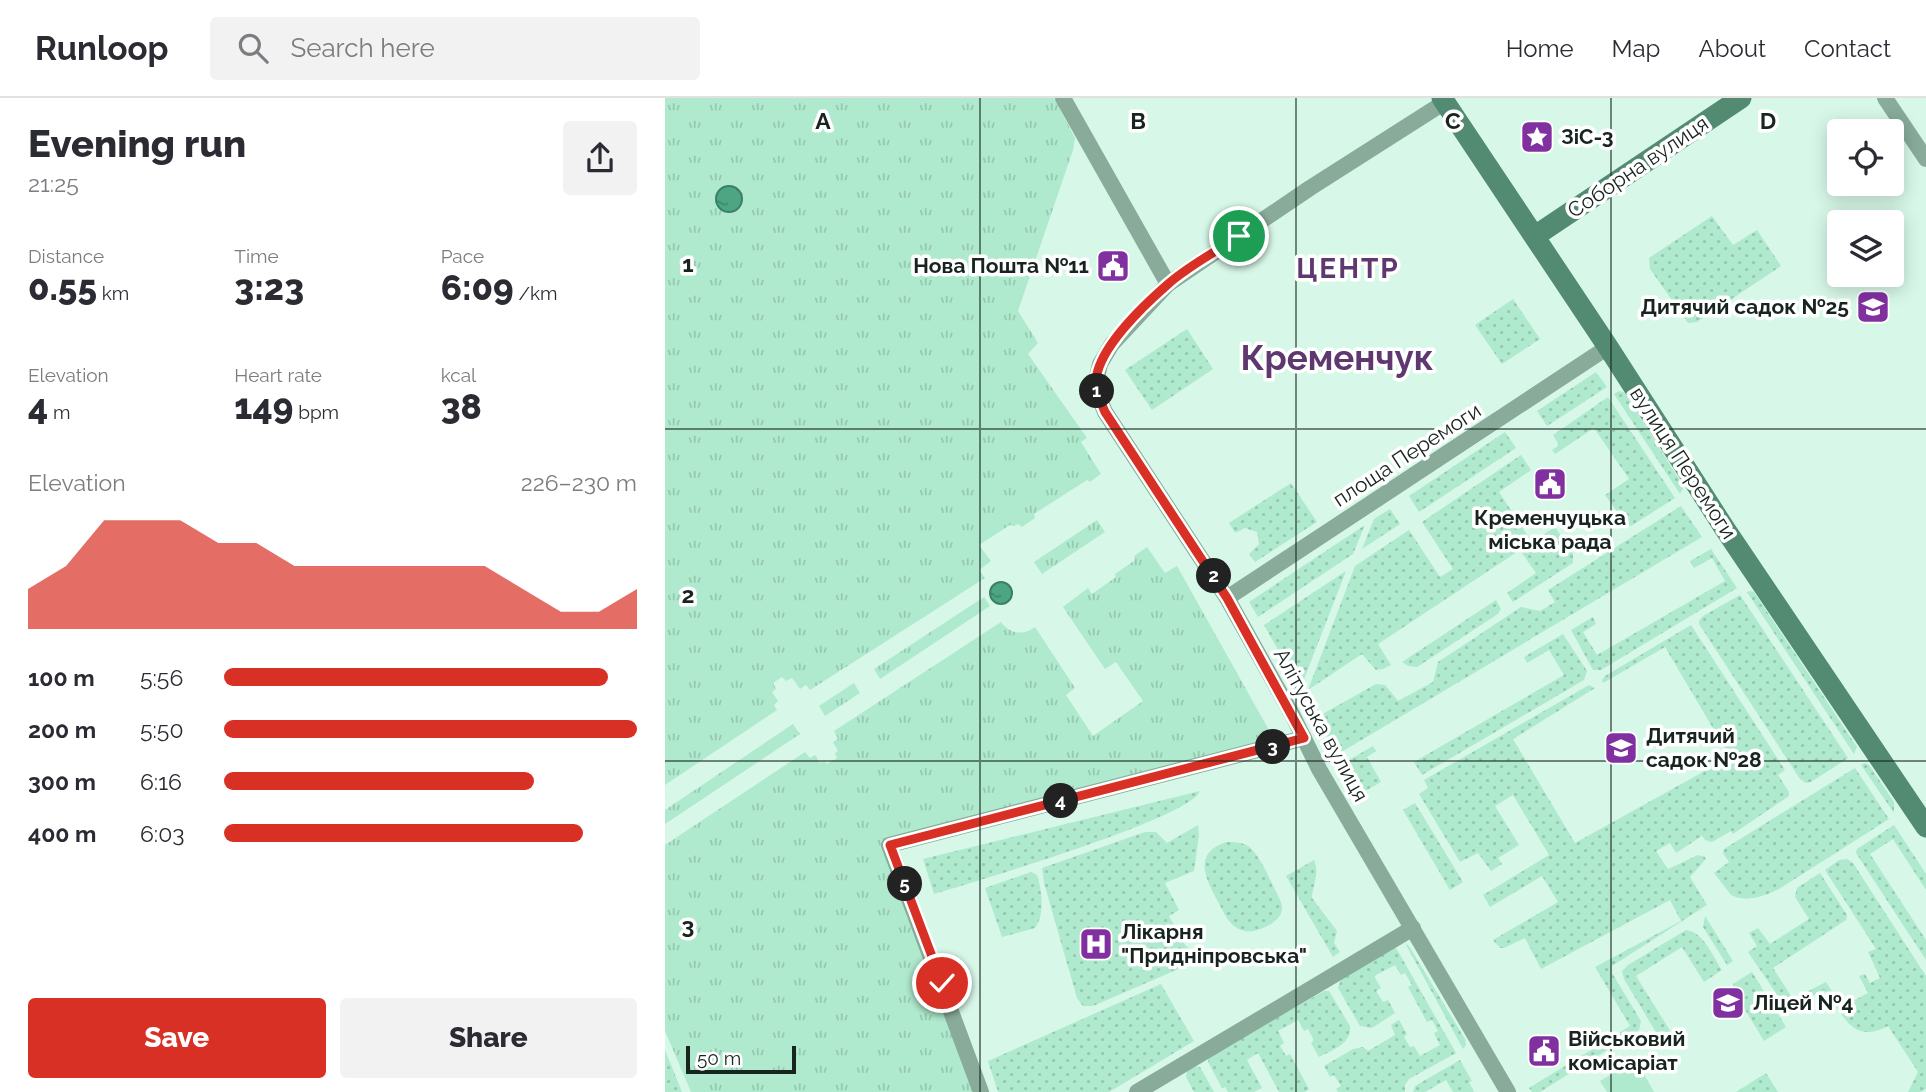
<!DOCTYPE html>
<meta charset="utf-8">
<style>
body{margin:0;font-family:Raleway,sans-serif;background:#f2f2f3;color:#2b2b33;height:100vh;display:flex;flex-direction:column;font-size:26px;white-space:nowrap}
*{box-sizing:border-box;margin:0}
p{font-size:23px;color:#7c7c81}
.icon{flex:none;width:38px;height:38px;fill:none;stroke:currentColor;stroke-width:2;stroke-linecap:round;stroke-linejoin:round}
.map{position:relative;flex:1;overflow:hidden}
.side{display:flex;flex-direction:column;background:#fff;width:665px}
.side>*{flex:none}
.fabs{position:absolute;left:1162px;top:21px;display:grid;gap:14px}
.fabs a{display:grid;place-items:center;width:77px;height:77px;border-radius:7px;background:#fff;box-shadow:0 4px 18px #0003;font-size:35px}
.scale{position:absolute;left:21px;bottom:18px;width:110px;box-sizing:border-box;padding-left:7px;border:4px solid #18241f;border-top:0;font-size:19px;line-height:24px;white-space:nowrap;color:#18241f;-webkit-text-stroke:5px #fff;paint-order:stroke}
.pin{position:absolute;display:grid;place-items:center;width:60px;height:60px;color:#fff;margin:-30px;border:4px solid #fff;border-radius:50%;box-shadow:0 2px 7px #0007}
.km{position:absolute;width:35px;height:35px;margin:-18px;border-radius:50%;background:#222;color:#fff;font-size:19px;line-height:35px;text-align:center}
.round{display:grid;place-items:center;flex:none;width:74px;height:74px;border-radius:7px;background:#f2f2f3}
.overview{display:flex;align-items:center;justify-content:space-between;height:119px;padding:0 28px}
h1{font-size:38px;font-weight:800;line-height:52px}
.metrics{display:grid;grid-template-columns:repeat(3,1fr);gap:10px;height:119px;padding:7px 28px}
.metrics div{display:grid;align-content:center}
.metrics b{font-size:35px;font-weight:800}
.metrics small{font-size:19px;font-weight:400}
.metrics p{font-size:19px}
.chart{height:196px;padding:14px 28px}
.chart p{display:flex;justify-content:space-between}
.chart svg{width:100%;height:126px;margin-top:7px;fill:#d93025;opacity:.7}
.primary-button{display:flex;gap:14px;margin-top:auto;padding:14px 28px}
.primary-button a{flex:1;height:80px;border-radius:7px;background:#d93025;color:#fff;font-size:28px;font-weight:800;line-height:80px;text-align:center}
.primary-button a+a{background:#f2f2f3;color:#2b2b33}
ul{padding:0 28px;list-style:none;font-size:23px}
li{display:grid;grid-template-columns:112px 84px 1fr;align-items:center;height:52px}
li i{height:18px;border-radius:9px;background:#d93025}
header{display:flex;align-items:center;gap:42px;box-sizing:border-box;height:98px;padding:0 35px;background:#fff;border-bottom:2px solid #e1e1e2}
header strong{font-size:33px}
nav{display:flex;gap:38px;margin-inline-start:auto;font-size:24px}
.search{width:490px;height:63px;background:#f2f2f3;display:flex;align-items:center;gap:18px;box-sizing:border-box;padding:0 24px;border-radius:7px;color:#7c7c81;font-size:26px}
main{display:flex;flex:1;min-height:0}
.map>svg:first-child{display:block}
.grass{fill:url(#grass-dots)}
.park{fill:url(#park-tufts)}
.pitch{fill:#afe9ce}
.water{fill:url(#water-ripples);stroke:#3d7f65;stroke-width:2}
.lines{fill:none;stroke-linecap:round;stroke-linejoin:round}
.street{stroke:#88ab9a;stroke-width:16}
.secondary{stroke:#538a72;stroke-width:21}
.route-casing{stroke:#fff;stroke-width:14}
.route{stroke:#d93025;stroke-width:9}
.grid{fill:none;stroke:#18241f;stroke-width:2;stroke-opacity:0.55}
.labels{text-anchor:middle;stroke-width:7;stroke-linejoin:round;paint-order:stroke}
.poi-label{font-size:21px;font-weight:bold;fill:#18241f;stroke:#fff;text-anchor:start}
.street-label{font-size:21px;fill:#18241f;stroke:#fff}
.district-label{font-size:28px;font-weight:bold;letter-spacing:2px;fill:#5f3870;stroke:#fff}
.town-label{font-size:35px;font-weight:bold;fill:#5f3870;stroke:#fff}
.grid-label{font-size:23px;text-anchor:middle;font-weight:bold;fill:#18241f;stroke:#fff;stroke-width:7;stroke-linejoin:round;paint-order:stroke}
</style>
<header>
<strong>Runloop</strong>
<div class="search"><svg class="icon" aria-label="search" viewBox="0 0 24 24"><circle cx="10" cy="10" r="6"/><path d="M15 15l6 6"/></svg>Search here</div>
<nav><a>Home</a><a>Map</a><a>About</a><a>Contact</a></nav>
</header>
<main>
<section class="side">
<div class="overview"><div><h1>Evening run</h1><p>21:25</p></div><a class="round"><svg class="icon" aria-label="share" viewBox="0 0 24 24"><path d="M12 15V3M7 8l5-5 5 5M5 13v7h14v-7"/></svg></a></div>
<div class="metrics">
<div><p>Distance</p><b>0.55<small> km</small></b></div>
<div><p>Time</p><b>3:23</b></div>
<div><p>Pace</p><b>6:09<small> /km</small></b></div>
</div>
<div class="metrics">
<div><p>Elevation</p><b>4<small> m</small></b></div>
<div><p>Heart rate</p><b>149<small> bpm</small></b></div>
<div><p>kcal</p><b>38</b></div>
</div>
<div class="chart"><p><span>Elevation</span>226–230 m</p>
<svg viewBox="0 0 160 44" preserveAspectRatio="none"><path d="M0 44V30L10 22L20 6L30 6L40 6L50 14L60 14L70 22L80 22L90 22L100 22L110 22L120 22L130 30L140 38L150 38L160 30V44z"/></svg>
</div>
<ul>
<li><b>100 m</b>5:56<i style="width:93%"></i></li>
<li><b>200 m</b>5:50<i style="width:100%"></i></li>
<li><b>300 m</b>6:16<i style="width:75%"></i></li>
<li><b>400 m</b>6:03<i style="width:87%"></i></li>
</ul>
<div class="primary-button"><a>Save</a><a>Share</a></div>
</section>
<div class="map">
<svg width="1261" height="994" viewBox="0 0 1261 994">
<defs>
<pattern id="grass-dots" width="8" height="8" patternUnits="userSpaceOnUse" patternTransform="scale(1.75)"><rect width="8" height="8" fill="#afe9ce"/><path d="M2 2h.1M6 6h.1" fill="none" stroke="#96c8b0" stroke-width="1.8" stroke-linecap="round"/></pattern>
<pattern id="park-tufts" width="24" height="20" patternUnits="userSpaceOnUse" patternTransform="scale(1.75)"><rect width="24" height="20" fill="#afe9ce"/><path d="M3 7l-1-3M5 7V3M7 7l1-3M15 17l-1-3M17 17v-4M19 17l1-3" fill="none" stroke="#96c8b0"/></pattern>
<pattern id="water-ripples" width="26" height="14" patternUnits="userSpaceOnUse" patternTransform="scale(1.75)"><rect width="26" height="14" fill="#4da683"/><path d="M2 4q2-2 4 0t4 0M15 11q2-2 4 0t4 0" fill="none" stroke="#3f876b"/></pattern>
</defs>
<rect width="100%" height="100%" fill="#d7f8e8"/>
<!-- grass -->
<g class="grass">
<path d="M 1047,118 L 1068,147 L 1092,132 L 1116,168 L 1032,224 L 1023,225 L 985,171 L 984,160 Z"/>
<path d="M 848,201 L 875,241 L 837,266 L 810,227 Z"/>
<path d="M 522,231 L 548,271 L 487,312 L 460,272 Z"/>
<path d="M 931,274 L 942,289 L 882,328 L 872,313 Z"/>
<path d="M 954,293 L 959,294 L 1019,389 L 1015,396 L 949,296 Z"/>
<path d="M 943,299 L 1010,400 L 966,428 L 961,426 L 940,397 L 964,381 L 929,330 L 890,356 L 887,352 L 894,347 L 888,337 Z"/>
<path d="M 840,334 L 851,350 L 754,414 L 744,398 Z"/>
<path d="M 856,357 L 866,372 L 834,394 L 867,444 L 890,429 L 908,456 L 908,465 L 848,504 L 842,495 L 871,475 L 855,452 L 713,546 L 726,567 L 718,571 L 711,572 L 697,556 L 643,592 L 690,468 L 744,432 L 775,479 L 788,471 L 757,424 Z"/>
<path d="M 626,385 L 652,424 L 590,464 L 584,456 L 594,446 L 592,434 L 580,430 L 570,435 L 564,425 Z"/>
<path d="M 1016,408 L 1037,439 L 673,656 L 651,620 L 654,618 L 711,586 L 720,587 L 733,603 L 768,584 L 773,564 L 856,509 L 875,513 L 890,504 L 883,492 Z"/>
<path d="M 725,411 L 735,426 L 697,451 L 709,421 Z"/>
<path d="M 700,427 L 688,456 L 593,519 L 584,504 Z"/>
<path d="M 1046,451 L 1072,490 L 936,572 L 928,572 L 906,532 L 928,519 L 931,526 L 918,534 L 932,557 L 1060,483 L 1047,460 L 1029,470 L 1025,463 Z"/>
<path d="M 681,473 L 636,589 L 634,589 L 599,527 Z"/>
<path d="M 1086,493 L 1089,494 L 1192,649 L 1189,656 L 1082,494 Z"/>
<path d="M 1075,497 L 1183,660 L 1146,684 L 1141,685 L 1135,681 L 1034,526 L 1034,523 L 1038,518 Z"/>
<path d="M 831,502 L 836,511 L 833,516 L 752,569 L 743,568 L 737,564 Z"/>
<path d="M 1026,527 L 1120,672 L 1113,677 L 1124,694 L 1124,698 L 1068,736 L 1066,733 L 1047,744 L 1040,742 L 1037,738 L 1011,755 L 1005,745 L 991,753 L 1003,771 L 1033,757 L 1040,759 L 1041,761 L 1025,779 L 1042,807 L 947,868 L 947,875 L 976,923 L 974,932 L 875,994 L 867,994 L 864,990 L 965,928 L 930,869 L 1016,823 L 1005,802 L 876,871 L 860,840 L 839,850 L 835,850 L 828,842 L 893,804 L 877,778 L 825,809 L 818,797 L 884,757 L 848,697 L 830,708 L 854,747 L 833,760 L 837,766 L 826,773 L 813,755 L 795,764 L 754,696 L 763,690 L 759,682 L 924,587 L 930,590 L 848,641 L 910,745 L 1065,659 L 1000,549 L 938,585 L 937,582 L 940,578 Z"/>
<path d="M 898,536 L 922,573 L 919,582 L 757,677 L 749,664 L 899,577 L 884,552 L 862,565 L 859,559 Z"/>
<path d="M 708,648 L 711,653 L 702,659 L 716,684 L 695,696 L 679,665 Z"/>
<path d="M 1200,665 L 1204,667 L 1229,704 L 1229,715 L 1196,667 Z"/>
<path d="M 1190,670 L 1224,721 L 1114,791 C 1100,798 1081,805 1066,797 L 1049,775 L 1064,764 L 1058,755 L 1059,751 Z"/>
<path d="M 535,693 C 524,721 308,784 269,796 L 258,761 Z"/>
<path d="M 750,705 L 798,784 L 785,792 L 738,712 Z"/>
<path d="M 533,727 L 534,737 L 529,773 L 500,785 L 514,812 L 504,818 L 520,847 L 525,851 L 528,861 L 525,866 L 428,908 L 418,908 L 412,900 L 379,785 L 377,770 L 480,734 L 491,734 L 502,745 Z"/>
<path d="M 1229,727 L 1261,776 L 1261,792 L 1228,741 L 1205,756 L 1261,842 L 1261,862 L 1191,755 L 1192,751 Z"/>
<path d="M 561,744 C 568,744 577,744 583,748 C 596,757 608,789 616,804 C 619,814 615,820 606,826 C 599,830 588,835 580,833 C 564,830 559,814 552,802 C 540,780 528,755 561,744 Z"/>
<path d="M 1182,761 L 1188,765 L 1261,878 L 1261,991 L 1256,994 L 1243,994 L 1253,974 L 1223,928 C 1187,947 1179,917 1159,892 L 1130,907 L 1117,904 L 1083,854 L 1092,848 L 1084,835 L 1093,830 L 1105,846 L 1144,821 L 1130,799 L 1132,790 L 1155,775 L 1182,817 L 1181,822 L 1108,870 L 1128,901 L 1161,884 L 1177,909 L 1203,895 L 1194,878 L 1200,876 L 1205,885 L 1215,880 L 1203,854 L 1211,851 L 1160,772 L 1174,762 Z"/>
<path d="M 649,762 C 655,776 648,786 647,800 L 672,833 L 669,845 L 675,854 L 668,859 L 621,778 Z"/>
<path d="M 366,774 L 372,777 C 377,792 380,817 370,830 L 337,839 L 320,790 Z"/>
<path d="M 1040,818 L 1068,863 L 1062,867 L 1038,829 Z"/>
<path d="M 1021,832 C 1039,834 1048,859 1057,872 L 1039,884 L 1017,849 L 971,878 L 1009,939 L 998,946 L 959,881 L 957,873 L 963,867 Z"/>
<path d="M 740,845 L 744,848 L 800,941 L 801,947 L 798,951 Z"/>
<path d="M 730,848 L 791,955 L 744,981 L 740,987 L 740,994 L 673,994 L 671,991 L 676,988 L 669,977 L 665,979 L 659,968 L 688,951 L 698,949 L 703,953 L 730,937 L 726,927 L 734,922 L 742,936 L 739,939 L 745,949 L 749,948 L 755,958 L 775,947 L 769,935 L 773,933 L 767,922 L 762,924 L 743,889 L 747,887 L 740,875 L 736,877 L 730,867 L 709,878 L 716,890 L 711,893 L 718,904 L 723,902 L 730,915 L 707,930 L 695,928 L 673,890 L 676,881 Z"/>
<path d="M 1087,874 L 1121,929 L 1099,943 L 1070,895 L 1068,886 Z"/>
<path d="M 496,886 L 529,943 L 444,994 L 333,994 L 323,963 Z"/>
<path d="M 659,893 L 664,893 L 685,928 C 687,946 667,952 654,959 L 646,945 L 649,942 L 643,931 L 639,933 L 633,922 L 613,933 L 619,945 L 615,948 L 621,958 L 625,956 L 644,991 L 640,994 L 614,994 L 593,955 L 582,962 L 597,990 L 589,994 L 563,994 L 560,989 L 557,990 L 543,964 L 544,959 Z"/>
<path d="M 0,952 L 17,994 L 0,994 Z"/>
<path d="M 795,962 L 807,983 L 804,984 L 809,994 L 813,994 L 788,994 L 781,982 L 760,994 L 748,994 L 750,988 Z"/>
<path d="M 529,968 L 535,969 L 549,994 L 529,994 L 521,979 L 522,973 Z"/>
<path d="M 1101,975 L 1113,994 L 1071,994 Z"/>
</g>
<!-- park -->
<g class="park">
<path d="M 0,0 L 389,0 L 410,40 L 408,52 L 353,213 L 373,245 L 363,256 L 422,340 L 416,344 L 436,376 L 425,384 L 422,382 L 369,416 L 370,420 L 357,429 L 353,426 L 348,428 L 345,427 L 314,447 L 326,463 L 314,472 L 320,480 L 145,592 L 141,587 L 135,591 L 127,580 L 121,583 L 117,579 L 108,585 L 111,591 L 107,594 L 113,603 L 109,607 L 112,612 L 0,687 Z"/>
<path d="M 432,422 L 440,434 L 377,476 L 369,464 Z"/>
<path d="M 482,449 L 500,475 L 512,468 L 609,641 L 604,644 L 217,742 L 230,771 L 309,994 L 26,994 L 0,933 L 0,747 L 140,654 L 145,660 L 150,657 L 155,665 L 159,663 L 162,666 L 172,660 L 170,655 L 173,653 L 168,644 L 173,641 L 169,633 L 336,524 C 345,536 358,538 370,529 L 410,590 L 401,597 L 428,638 L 478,603 L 451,564 L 440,571 L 398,509 L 423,490 L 427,496 L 451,479 L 450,476 L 470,462 L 469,458 Z"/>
<path d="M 319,499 L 325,508 L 215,581 L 209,571 Z"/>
<path d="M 189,585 L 195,595 L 160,618 L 154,608 Z"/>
<path d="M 128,626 L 135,636 L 0,726 L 0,712 Z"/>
</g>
<!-- pitch -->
<path class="pitch" d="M 971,962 L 989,994 L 942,994 L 935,983 Z"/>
<!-- water -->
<g class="water">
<circle cx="64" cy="101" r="13"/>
<circle cx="336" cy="495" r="11"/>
</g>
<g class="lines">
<!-- street -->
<g class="street">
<path d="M 398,0 L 503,186"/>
<path d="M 1220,0 L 1261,61"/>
<path d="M 780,4 L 645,90 L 503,186 L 447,246 L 435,266 L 431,284 L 433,297 L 440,314 L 562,500 L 628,618 L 654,671 L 843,994"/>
<path d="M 562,500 L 943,249"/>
<path d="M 316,994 L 224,747 L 639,640"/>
<path d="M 472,994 L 748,830"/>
</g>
<!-- secondary -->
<g class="secondary">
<path d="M 777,0 L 943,249 L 1060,431 L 1261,729"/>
<path d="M 870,138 L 1076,0"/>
</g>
</g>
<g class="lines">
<defs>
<path id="route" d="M 277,885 L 225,747 L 639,640 L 562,500 L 440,314 C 436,304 430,293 431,282 C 434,250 478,208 502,187 C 523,168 551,154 574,138"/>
</defs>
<!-- route casing -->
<use href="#route" class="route-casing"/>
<!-- route -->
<use href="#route" class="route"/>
</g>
<!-- grid -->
<path class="grid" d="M 315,0 L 315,994M 631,0 L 631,994M 946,0 L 946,994M 0,331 L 1261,331M 0,663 L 1261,663"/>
<!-- icons -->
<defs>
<symbol id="sight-square" viewBox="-11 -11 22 22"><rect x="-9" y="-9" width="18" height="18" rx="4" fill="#8130a0" stroke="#fff"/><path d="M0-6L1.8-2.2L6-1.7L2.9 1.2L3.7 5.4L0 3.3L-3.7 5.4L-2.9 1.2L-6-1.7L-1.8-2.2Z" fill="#fff"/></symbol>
<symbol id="civic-square" viewBox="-11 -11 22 22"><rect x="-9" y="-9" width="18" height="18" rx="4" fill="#8130a0" stroke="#fff"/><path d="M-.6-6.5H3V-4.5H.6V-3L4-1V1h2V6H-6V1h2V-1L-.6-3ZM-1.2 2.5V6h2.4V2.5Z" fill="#fff"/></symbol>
<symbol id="school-square" viewBox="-11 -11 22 22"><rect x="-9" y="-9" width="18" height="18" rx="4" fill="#8130a0" stroke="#fff"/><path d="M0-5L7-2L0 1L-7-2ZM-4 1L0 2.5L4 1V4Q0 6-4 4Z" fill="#fff"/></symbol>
<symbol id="hospital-square" viewBox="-11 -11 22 22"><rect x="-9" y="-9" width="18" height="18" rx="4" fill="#8130a0" stroke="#fff"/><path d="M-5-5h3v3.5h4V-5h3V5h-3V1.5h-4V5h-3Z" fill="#fff"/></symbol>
</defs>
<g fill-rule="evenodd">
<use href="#sight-square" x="853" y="20" width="38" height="38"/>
<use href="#civic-square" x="429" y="149" width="38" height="38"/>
<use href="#school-square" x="1189" y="190" width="38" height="38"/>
<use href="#civic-square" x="866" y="367" width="38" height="38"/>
<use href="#school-square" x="937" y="631" width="38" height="38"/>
<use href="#hospital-square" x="412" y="827" width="38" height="38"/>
<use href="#school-square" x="1044" y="886" width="38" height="38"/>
<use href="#civic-square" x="860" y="934" width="38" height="38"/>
</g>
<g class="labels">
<!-- poi labels -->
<g class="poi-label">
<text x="896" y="46">ЗіС-3</text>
<text x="424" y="175" text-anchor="end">Нова Пошта №11</text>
<text x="1184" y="216" text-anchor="end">Дитячий садок №25</text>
<text x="885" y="427" text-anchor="middle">Кременчуцька<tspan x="885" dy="24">міська рада</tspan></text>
<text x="981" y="645">Дитячий<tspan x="981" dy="24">садок №28</tspan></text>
<text x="456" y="841">Лікарня<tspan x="456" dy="24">"Придніпровська"</tspan></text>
<text x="1088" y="912">Ліцей №4</text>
<text x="903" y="948">Військовий<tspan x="903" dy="24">комісаріат</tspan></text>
</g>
<!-- street labels -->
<g class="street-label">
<text transform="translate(973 69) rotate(-34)" y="7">Соборна вулиця</text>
<text transform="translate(742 357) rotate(-33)" y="7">площа Перемоги</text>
<text transform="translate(1018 365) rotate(57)" y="7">вулиця Перемоги</text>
<text transform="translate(656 627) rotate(61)" y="7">Алітуська вулиця</text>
</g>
<!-- district labels -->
<g class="district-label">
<text x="683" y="180">ЦЕНТР</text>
</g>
<!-- town labels -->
<g class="town-label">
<text x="672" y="272">Кременчук</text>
</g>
</g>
<g class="grid-label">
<text x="158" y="31">A</text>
<text x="473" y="31">B</text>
<text x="788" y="31">C</text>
<text x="1103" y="31">D</text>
<text x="23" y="174">1</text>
<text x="23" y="505">2</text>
<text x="23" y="836">3</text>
</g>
</svg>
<div class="fabs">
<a><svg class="icon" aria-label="locate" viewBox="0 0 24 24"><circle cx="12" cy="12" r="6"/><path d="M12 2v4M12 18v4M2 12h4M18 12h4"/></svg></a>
<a><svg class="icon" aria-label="layers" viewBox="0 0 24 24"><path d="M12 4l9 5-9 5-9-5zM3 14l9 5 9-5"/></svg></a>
</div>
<div class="scale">50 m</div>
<div class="pin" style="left:574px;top:138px;background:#1e9e55"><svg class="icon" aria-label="arrive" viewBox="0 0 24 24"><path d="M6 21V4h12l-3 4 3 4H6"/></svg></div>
<div class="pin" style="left:277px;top:885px;background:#d93025"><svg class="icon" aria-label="check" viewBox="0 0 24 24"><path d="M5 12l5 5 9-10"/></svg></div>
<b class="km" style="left:432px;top:293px">1</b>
<b class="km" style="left:549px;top:478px">2</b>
<b class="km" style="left:608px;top:649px">3</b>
<b class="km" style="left:396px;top:703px">4</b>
<b class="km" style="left:240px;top:786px">5</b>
</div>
</main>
